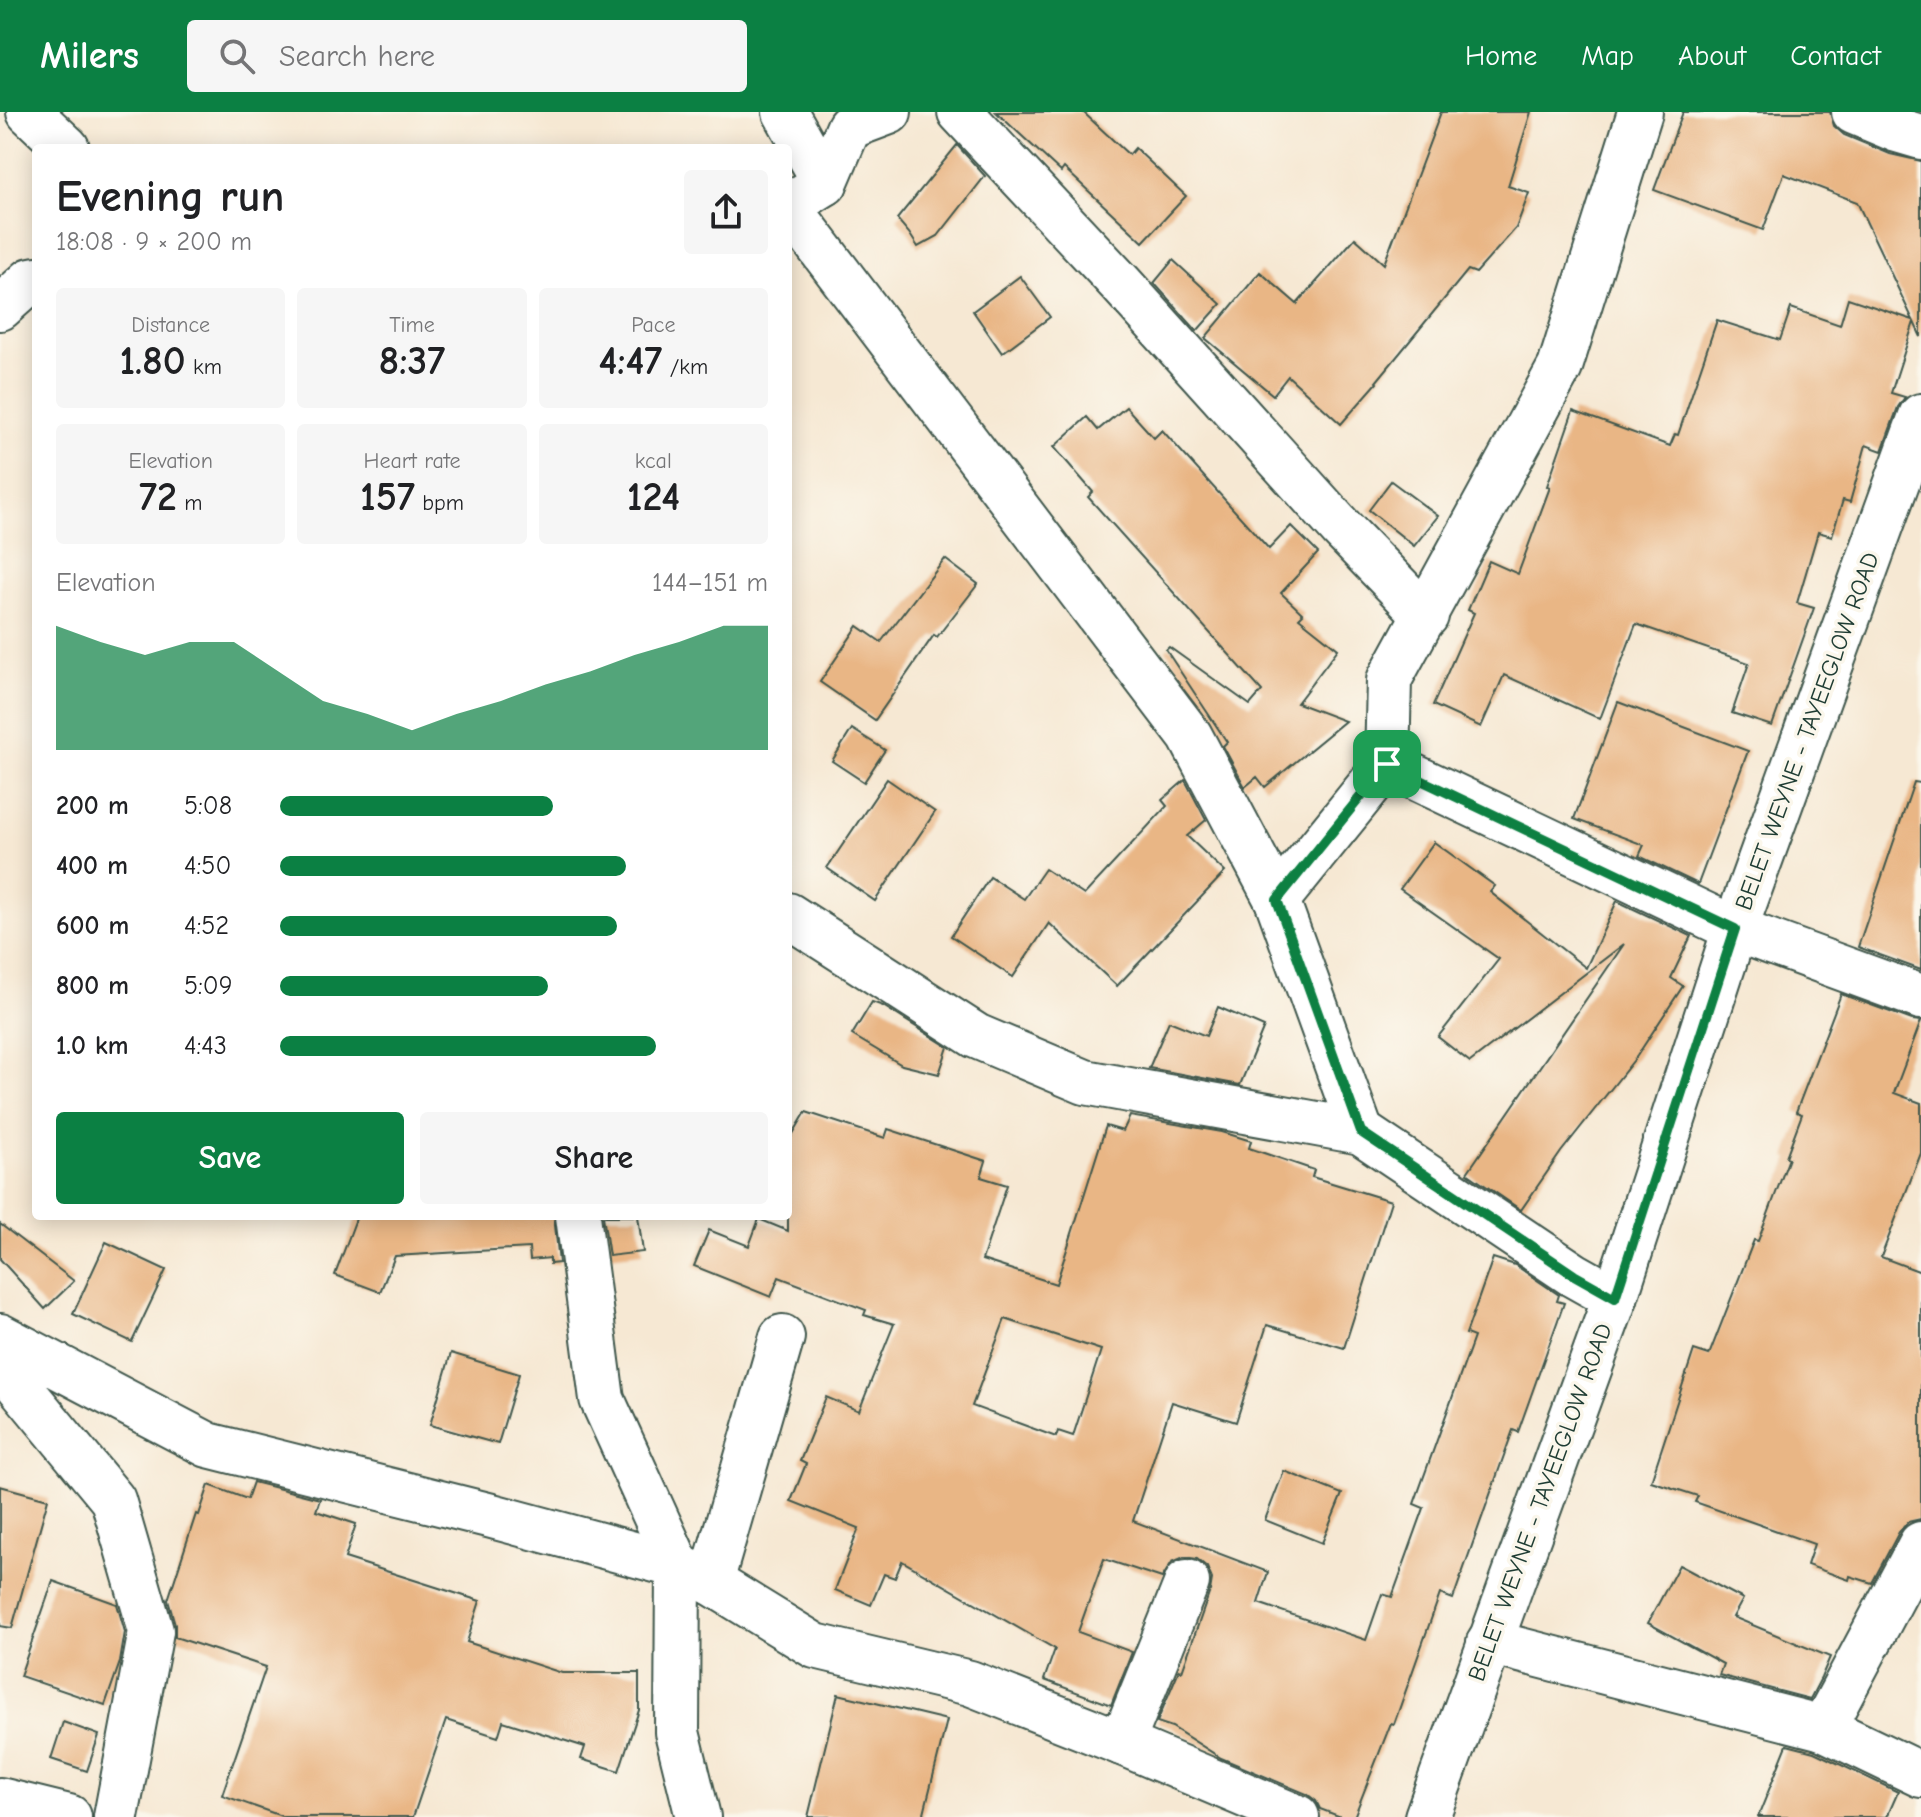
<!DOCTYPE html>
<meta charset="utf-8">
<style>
body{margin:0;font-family:"Comic Neue",sans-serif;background:#f6f6f6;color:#202124;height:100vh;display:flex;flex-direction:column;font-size:30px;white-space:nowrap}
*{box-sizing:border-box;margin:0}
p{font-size:26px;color:#757577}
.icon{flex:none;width:44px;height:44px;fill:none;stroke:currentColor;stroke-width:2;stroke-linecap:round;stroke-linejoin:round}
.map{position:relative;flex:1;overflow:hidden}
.drawer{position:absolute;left:32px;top:32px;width:760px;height:1076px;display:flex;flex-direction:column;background:#fff;border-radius:8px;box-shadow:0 4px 20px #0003}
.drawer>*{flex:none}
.pin{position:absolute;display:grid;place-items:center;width:68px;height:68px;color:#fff;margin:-34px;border-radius:16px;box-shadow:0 4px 12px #0006}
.round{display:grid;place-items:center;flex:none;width:84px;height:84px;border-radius:8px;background:#f6f6f6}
.headline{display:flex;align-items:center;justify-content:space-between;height:136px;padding:0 24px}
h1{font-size:44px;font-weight:800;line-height:60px}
.figures{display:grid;grid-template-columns:repeat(3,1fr);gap:12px;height:136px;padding:8px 24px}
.figures div{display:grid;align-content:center;border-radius:8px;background:#f6f6f6;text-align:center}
.figures b{font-size:40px;font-weight:800}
.figures small{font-size:22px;font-weight:400}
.figures p{font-size:22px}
.chart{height:224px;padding:16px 24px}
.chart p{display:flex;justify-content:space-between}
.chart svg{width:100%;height:144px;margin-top:8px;fill:#0b8043;opacity:.7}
.button{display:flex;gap:16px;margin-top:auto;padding:16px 24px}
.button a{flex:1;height:92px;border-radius:8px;background:#0b8043;color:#fff;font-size:32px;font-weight:800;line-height:92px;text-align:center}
.button a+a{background:#f6f6f6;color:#202124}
ul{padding:0 24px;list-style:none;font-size:26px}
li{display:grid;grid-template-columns:128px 96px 1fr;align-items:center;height:60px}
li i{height:20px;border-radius:10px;background:#0b8043}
header{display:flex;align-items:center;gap:48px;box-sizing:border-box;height:112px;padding:0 40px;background:#0b8043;color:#fff}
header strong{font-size:38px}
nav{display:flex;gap:44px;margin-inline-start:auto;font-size:28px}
.search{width:560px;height:72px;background:#f6f6f6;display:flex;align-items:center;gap:20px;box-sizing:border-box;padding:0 28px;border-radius:8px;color:#757577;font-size:30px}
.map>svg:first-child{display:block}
.building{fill:#e9b685;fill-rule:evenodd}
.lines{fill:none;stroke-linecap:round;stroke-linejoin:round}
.street-casing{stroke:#3f574c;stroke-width:48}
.secondary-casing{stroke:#3f574c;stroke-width:48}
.street{stroke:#fff;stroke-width:44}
.secondary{stroke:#fff;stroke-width:44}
.route-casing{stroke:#fff;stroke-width:16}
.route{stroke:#0b8043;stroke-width:10}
.labels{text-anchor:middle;stroke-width:7;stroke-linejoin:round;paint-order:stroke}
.street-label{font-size:24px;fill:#1f3d34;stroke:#fbf7ec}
</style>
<header>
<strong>Milers</strong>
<div class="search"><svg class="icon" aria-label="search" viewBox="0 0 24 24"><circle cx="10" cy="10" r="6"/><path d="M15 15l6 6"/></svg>Search here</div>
<nav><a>Home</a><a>Map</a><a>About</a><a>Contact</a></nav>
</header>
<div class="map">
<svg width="1921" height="1705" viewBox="0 0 1921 1705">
<rect width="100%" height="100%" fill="#fbf7ec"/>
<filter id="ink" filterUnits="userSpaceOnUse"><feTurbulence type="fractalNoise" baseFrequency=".0125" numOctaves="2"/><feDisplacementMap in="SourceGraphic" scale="16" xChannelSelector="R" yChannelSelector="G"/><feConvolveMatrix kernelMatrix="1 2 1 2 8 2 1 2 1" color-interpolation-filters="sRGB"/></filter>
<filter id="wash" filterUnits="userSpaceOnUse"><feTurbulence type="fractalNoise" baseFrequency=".006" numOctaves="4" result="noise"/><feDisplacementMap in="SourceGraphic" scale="32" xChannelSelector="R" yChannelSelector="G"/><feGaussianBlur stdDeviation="1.8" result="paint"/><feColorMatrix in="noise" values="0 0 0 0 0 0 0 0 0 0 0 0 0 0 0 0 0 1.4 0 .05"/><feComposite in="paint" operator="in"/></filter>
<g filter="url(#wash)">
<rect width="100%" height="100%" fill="#f6e8d3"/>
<g id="blocks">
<!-- building -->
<g class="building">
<path d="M 996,0 L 1083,0 L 1129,43 L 1135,36 L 1186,84 L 1143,130 L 1064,56 L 1061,60 Z"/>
<path d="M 1441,0 L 1531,0 L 1508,74 L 1529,81 L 1516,116 L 1476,161 L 1468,158 L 1376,270 L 1377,271 L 1341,312 L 1288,264 L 1273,283 L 1205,226 L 1260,160 L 1297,192 L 1355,126 L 1384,152 Z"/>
<path d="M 1683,0 L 1830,0 L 1834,14 L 1844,23 L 1890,42 L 1921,49 L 1921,225 L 1914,210 L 1891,281 L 1905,285 L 1898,295 L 1882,339 L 1866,333 L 1850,390 L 1843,388 L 1832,424 L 1818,420 L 1797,491 L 1814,496 L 1772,614 L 1732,601 L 1749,551 L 1636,512 L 1600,607 L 1504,563 L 1481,615 L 1433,593 L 1474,501 L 1468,498 L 1489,449 L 1518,462 L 1550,375 L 1547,374 L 1573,299 L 1670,334 L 1675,322 L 1678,323 L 1717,208 L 1780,228 L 1791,196 L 1840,213 L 1848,186 L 1913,208 L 1857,90 L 1784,62 L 1763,118 L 1654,78 Z"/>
<path d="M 957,33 L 985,64 L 938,124 L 918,135 L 909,121 L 897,107 Z"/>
<path d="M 1173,148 L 1221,192 L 1197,219 L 1154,171 Z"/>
<path d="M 1020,164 L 1050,205 L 1002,241 L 973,199 Z"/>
<path d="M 1126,295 L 1154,326 L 1162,318 L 1269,437 L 1291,414 L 1318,441 L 1281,481 L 1303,502 L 1299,506 L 1338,537 L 1297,591 L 1345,609 L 1265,675 L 1257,665 L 1245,675 L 1223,634 L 1227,630 L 1166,538 L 1169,535 L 1250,593 L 1262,579 L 1088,385 L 1093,380 L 1054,335 L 1087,305 L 1098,318 Z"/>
<path d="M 1391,369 L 1438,404 L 1414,434 L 1369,398 Z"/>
<path d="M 945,447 L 978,472 L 937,525 L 934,523 L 875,608 L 820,570 L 858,514 L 881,530 Z"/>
<path d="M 1618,590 L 1748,639 L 1698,772 L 1639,744 L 1644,733 L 1574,707 Z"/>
<path d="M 852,617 L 885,638 L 864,670 L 832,649 Z"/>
<path d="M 887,667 L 935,700 L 875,789 L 827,756 Z"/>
<path d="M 1185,668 L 1206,708 L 1187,724 L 1225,760 L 1117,874 L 1049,811 L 1013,865 L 951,824 L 990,765 L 1024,787 L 1045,757 L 1084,783 L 1167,694 L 1162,688 Z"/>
<path d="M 1914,670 L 1921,671 L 1921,858 L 1858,835 Z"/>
<path d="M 1434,730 L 1495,774 L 1490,780 L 1586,856 L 1617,789 L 1691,824 L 1671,866 L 1683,874 L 1637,944 L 1561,1040 L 1521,1098 L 1467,1061 L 1624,832 L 1470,950 L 1438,925 L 1499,847 L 1400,777 Z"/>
<path d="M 1841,882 L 1912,908 L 1921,909 L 1894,981 L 1921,991 L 1921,1041 L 1881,1145 L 1921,1160 L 1921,1407 L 1908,1410 L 1899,1420 L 1872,1471 L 1850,1464 L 1849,1468 L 1807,1453 L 1814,1432 L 1695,1390 L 1698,1384 L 1651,1369 L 1694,1238 L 1709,1243 L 1754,1128 L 1758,1129 L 1789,1046 L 1786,1045 L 1802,1002 L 1796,1000 Z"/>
<path d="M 872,890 L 883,894 L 948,935 L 939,962 L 902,953 L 852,923 Z"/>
<path d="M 1218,895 L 1264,915 L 1240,973 L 1149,956 L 1169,909 L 1206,924 Z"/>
<path d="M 806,1000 L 885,1026 L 888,1017 L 986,1049 L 981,1065 L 1007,1073 L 982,1148 L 1056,1172 L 1106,1014 L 1123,1019 L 1130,1004 L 1222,1020 L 1251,1029 L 1249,1036 L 1314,1058 L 1312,1065 L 1391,1089 L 1344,1236 L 1267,1213 L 1236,1310 L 1172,1290 L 1133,1409 L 1268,1460 L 1258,1491 L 1366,1528 L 1382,1482 L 1392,1485 L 1424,1396 L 1414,1392 L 1474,1225 L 1466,1222 L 1493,1146 L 1515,1153 L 1559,1183 L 1557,1189 L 1564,1191 L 1518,1320 L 1513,1318 L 1453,1487 L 1440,1482 L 1394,1612 L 1391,1611 L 1354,1705 L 1341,1705 L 1320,1697 L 1316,1689 L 1307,1682 L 1221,1646 L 1172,1615 L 1157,1610 L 1179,1558 L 1182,1559 L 1210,1479 L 1212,1467 L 1207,1455 L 1197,1447 L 1184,1445 L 1172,1450 L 1162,1466 L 1104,1447 L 1078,1520 L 1132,1540 L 1111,1593 L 1044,1568 L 1055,1537 L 902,1449 L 895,1466 L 884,1462 L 871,1493 L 835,1478 L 859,1416 L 791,1389 L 806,1352 L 800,1349 L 826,1285 L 859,1299 L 894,1212 L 864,1203 L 866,1198 L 779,1165 L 771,1185 L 694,1154 L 709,1118 L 749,1134 L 759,1107 L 788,1119 L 788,1030 ZM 1005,1207 L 1101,1238 L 1073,1324 L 1058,1319 L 1056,1325 L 972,1294 Z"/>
<path d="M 357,1104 L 554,1104 L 559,1151 L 550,1152 L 550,1146 L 530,1148 L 529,1136 L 395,1144 L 380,1180 L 335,1163 Z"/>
<path d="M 603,1104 L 638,1104 L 643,1140 L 609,1144 Z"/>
<path d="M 0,1112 L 74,1169 L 45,1197 L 0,1147 Z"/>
<path d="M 106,1130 L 166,1158 L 132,1230 L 73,1202 Z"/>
<path d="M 451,1241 L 519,1262 L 498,1332 L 430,1313 Z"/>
<path d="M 1284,1359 L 1342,1382 L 1322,1431 L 1265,1408 Z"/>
<path d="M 253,1370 L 320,1387 L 316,1399 L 356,1412 L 345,1446 L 480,1489 L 467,1530 L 562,1561 L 639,1561 L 639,1598 L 619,1659 L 581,1647 L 585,1635 L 503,1609 L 498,1625 L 446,1608 L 413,1705 L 284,1705 L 222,1683 L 266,1555 L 175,1525 L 175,1512 L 168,1488 L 196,1402 L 199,1403 L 209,1373 L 247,1387 Z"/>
<path d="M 0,1374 L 48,1387 L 12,1516 L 0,1514 Z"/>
<path d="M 1679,1453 L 1743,1487 L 1733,1505 L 1830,1545 L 1821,1566 L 1810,1587 L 1719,1563 L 1723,1552 L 1648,1511 Z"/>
<path d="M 53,1469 L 117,1492 L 125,1520 L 120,1550 L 105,1593 L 20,1564 Z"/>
<path d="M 838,1582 L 947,1608 L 923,1705 L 808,1705 Z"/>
<path d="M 63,1610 L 99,1623 L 87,1659 L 51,1647 Z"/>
<path d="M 1787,1633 L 1814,1640 L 1898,1680 L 1887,1705 L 1758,1705 Z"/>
</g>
</g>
</g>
<g filter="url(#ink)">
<use href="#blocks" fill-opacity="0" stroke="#3f574c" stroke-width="2"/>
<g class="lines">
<defs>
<g id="street">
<path d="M 785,0 L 825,71"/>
<path d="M 960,0 L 1122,173 L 1341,416 L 1426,504"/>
<path d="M 1854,0 L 1897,18 L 1921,25"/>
<path d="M 788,94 L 1190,624 L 1277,788 L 1361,1020"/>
<path d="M 788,94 L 825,71 L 849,15 L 889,0"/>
<path d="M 0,196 L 31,168 L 36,167"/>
<path d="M 1387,652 L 1735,817 L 1921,885"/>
<path d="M 1277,788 L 1387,652 L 1389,568 L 1560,255 L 1640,0"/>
<path d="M 788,803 L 976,924 L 1085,970 L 1361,1020 L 1574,1163 L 1615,1186"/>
<path d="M 0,1224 L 208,1333 L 492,1404 L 678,1454 L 711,1470 L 815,1534 L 970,1571 L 1122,1631 L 1297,1705"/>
<path d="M 0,1251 L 113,1388 L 151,1519 L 116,1705"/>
<path d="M 711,1470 L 782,1225"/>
<path d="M 1489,1530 L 1823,1616 L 1921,1663"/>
<path d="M 1823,1616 L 1921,1432"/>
<path d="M 1122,1631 L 1187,1470"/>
<path d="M 0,1688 L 69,1705"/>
</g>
<g id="secondary">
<path d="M 29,0 L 67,36"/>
<path d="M 578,1104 L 602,1287 L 678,1454 L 677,1620 L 698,1705"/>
<path d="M 1427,1705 L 1615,1186 L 1735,817 L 1921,304"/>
</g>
</defs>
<!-- street casing -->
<use href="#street" class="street-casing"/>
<!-- secondary casing -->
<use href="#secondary" class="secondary-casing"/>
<!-- street -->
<use href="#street" class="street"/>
<!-- secondary -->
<use href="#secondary" class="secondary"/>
</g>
</g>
<g class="lines" filter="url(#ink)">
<defs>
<path id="route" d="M 1387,652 L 1735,817 L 1615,1186 L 1574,1163 L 1361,1020 L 1277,788 Z"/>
</defs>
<!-- route casing -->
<use href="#route" class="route-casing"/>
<!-- route -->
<use href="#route" class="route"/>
</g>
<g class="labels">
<!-- street labels -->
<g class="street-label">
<text transform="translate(1807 619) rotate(-70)" y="8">BELET WEYNE - TAYEEGLOW ROAD</text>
<text transform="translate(1540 1390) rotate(-70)" y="8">BELET WEYNE - TAYEEGLOW ROAD</text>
</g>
</g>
</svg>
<div class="pin" style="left:1387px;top:652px;background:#1e9e55"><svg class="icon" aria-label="arrive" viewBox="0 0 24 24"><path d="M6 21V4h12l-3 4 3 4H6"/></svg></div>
<section class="drawer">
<div class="headline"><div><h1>Evening run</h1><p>18:08 · 9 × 200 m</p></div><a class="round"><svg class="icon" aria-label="share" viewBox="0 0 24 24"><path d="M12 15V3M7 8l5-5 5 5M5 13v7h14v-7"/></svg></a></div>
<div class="figures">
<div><p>Distance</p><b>1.80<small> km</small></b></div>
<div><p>Time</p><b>8:37</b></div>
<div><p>Pace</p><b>4:47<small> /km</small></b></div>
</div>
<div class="figures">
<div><p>Elevation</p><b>72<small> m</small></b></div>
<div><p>Heart rate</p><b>157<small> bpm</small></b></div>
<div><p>kcal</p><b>124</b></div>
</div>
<div class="chart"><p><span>Elevation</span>144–151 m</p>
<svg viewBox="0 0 160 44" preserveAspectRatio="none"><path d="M0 44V6L10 11L20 15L30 11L40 11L50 20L60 29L70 33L80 38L90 33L100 29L110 24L120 20L130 15L140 11L150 6L160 6V44z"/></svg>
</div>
<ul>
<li><b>200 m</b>5:08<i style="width:56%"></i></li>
<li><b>400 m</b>4:50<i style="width:71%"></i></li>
<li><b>600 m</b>4:52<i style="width:69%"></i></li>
<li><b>800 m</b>5:09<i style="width:55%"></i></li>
<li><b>1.0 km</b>4:43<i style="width:77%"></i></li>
</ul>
<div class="button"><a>Save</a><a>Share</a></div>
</section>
</div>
